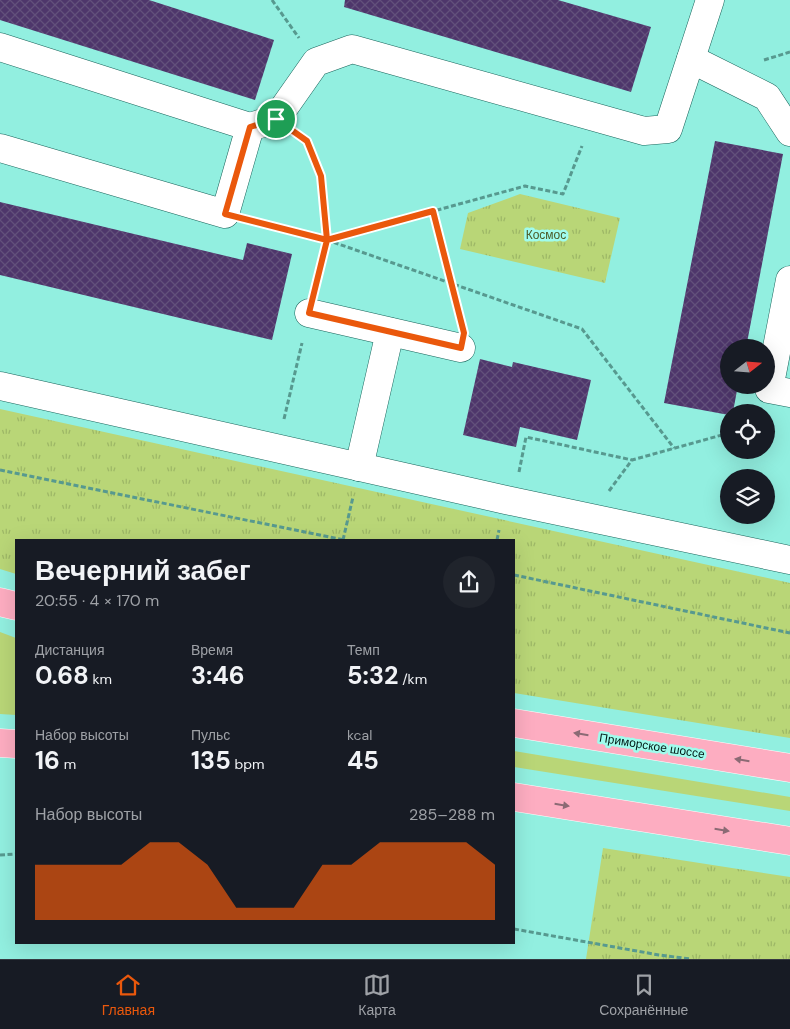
<!DOCTYPE html>
<html lang="ru">
<meta charset="utf-8">
<style>
body{margin:0;font-family:"DM Sans",sans-serif;background:#20242c;color:#f1f3f6;height:100vh;display:flex;flex-direction:column;font-size:19px;white-space:nowrap}
*{box-sizing:border-box;margin:0}
p{font-size:16px;color:#9ea1a6}
.icon{flex:none;width:28px;height:28px;fill:none;stroke:currentColor;stroke-width:2;stroke-linecap:round;stroke-linejoin:round}
.map{position:relative;flex:1;overflow:hidden}
.panel{position:absolute;left:15px;top:539px;width:500px;height:405px;display:flex;flex-direction:column;background:#171b24;border-radius:0px;box-shadow:0 5px 20px #0002}
.panel>*{flex:none}
.needle{width:32px;rotate:73deg}
.tools{position:absolute;left:720px;top:339px;display:grid;gap:10px}
.tools a{display:grid;place-items:center;width:55px;height:55px;border-radius:50%;background:#171b24;box-shadow:0 5px 20px #0002;font-size:25px}
.pin{position:absolute;display:grid;place-items:center;width:42px;height:42px;color:#fff;margin:-21px;border:2px solid #fff;border-radius:50%;box-shadow:0 1px 5px #0007}
.round{display:grid;place-items:center;flex:none;width:52px;height:52px;border-radius:26px;background:#20242c}
.headline{display:flex;align-items:center;justify-content:space-between;height:85px;padding:0 20px}
h1{font-size:28px;font-weight:700;line-height:38px}
.stats{display:grid;grid-template-columns:repeat(3,1fr);gap:8px;height:85px;padding:5px 20px}
.stats div{display:grid;align-content:center}
.stats b{font-size:25px;font-weight:700}
.stats small{font-size:14px;font-weight:400}
.stats p{font-size:14px}
.chart{height:140px;padding:10px 20px}
.chart p{display:flex;justify-content:space-between}
.chart svg{width:100%;height:90px;margin-top:5px;fill:#ea580c;opacity:.7}
.menu{display:flex;justify-content:space-around;align-items:center;height:70px;border-top:1px solid #363941;background:#171b24;font-size:14px;color:#9ea1a6}
.menu a{display:grid;justify-items:center;gap:2px}
.menu .on{color:#ea580c}
.map>svg:first-child{display:block}
.grass{fill:#b9d677}
.park{fill:url(#park-tufts)}
.building{fill:url(#building-cross-hatch)}
.lines{fill:none;stroke-linecap:round;stroke-linejoin:round}
.minor-casing{stroke:#19645b;stroke-width:29}
.highway-casing{stroke:#fff;stroke-width:29}
.path{stroke:#57998f;stroke-width:3;stroke-dasharray:5 2.5;stroke-linecap:butt}
.minor{stroke:#fff;stroke-width:28}
.highway{stroke:#fdadc1;stroke-width:28}
.oneway{fill:#8b6a74}
.route-casing{stroke:#fff;stroke-width:10}
.route{stroke:#ea580c;stroke-width:6}
.labels{text-anchor:middle;stroke-width:5;stroke-linejoin:round;paint-order:stroke}
.park-label{font-size:12px;fill:#4b5a26;stroke:#a0fced}
.street-label{font-size:12px;fill:#001915;stroke:#a0fced}
</style>
<div class="map">
<svg width="790" height="959" viewBox="0 0 790 959">
<defs>
<pattern id="park-tufts" width="24" height="20" patternUnits="userSpaceOnUse" patternTransform="scale(1.25)"><rect width="24" height="20" fill="#b9d677"/><path d="M3 7l-1-3M5 7V3M7 7l1-3M15 17l-1-3M17 17v-4M19 17l1-3" fill="none" stroke="#9db766"/></pattern>
<pattern id="building-cross-hatch" width="8" height="8" patternUnits="userSpaceOnUse" patternTransform="scale(1.25)"><rect width="8" height="8" fill="#4e366b"/><path d="M0 0l8 8M0 8l8-8" fill="none" stroke="#62507b"/></pattern>
</defs>
<rect width="100%" height="100%" fill="#92efe0"/>
<!-- grass -->
<g class="grass">
<path d="M 0,632 L 16,638 L 16,715 L 0,714 Z"/>
<path d="M 514,751 L 790,797 L 790,811 L 514,767 Z"/>
</g>
<!-- park -->
<g class="park">
<path d="M 520,194 L 620,218 L 605,283 L 460,249 L 468,213 Z"/>
<path d="M 0,409 L 790,583 L 790,738 L 514,693 L 514,540 L 16,540 L 16,574 L 0,569 Z"/>
<path d="M 603,848 L 790,877 L 790,959 L 586,959 Z"/>
</g>
<!-- building -->
<g class="building">
<path d="M 0,0 L 149,0 L 274,40 L 255,100 L 0,20 Z"/>
<path d="M 345,0 L 558,0 L 651,27 L 631,92 L 344,7 Z"/>
<path d="M 715,141 L 783,154 L 746,348 L 729,348 L 729,385 L 738,385 L 733,412 L 729,412 L 729,415 L 664,403 Z"/>
<path d="M 0,202 L 243,260 L 247,243 L 292,254 L 272,340 L 0,275 Z"/>
<path d="M 480,359 L 512,367 L 513,362 L 591,380 L 577,440 L 520,427 L 516,447 L 463,435 Z"/>
</g>
<g class="lines">
<defs>
<g id="minor">
<path d="M 0,47 L 250,127 L 225,214 L 0,148"/>
<path d="M 691,59 L 767,97 L 790,132"/>
<path d="M 250,127 L 276,119 L 316,62 L 352,49 L 644,131 L 668,129 L 710,0"/>
<path d="M 790,280 L 769,389 L 790,393"/>
<path d="M 309,313 L 461,348"/>
<path d="M 0,386 L 506,500 L 790,560"/>
<path d="M 359,467 L 390,332"/>
</g>
<g id="highway">
<path d="M 0,602 L 16,606"/>
<path d="M 514,723 L 790,768"/>
<path d="M 0,743 L 16,744"/>
<path d="M 514,797 L 790,841"/>
</g>
</defs>
<!-- minor casing -->
<use href="#minor" class="minor-casing"/>
<!-- highway casing -->
<use href="#highway" class="highway-casing"/>
<!-- path -->
<g class="path">
<path d="M 272,0 L 299,38"/>
<path d="M 764,60 L 790,52"/>
<path d="M 301,137 L 307,141 L 321,176 L 327,240 L 317,283"/>
<path d="M 433,211 L 460,317"/>
<path d="M 254,221 L 327,240 L 582,329 L 674,448"/>
<path d="M 328,240 L 525,186 L 563,194 L 582,146"/>
<path d="M 284,419 L 302,343"/>
<path d="M 0,470 L 344,540"/>
<path d="M 519,472 L 526,437 L 632,460"/>
<path d="M 609,491 L 632,460 L 729,433"/>
<path d="M 343,540 L 353,497"/>
<path d="M 497,540 L 499,530"/>
<path d="M 514,575 L 790,633"/>
<path d="M 0,855 L 16,854"/>
<path d="M 514,929 L 659,955 L 691,959"/>
</g>
<!-- minor -->
<use href="#minor" class="minor"/>
<!-- highway -->
<use href="#highway" class="highway"/>
</g>
<!-- one-way arrows -->
<defs><path id="oneway-solid" d="M-6-.8H1V-3.2L6.5 0L1 3.2V.8H-6Z" transform="scale(1.25)"/></defs>
<g class="oneway">
<use href="#oneway-solid" transform="translate(581 734) rotate(-171)"/>
<use href="#oneway-solid" transform="translate(742 760) rotate(-171)"/>
<use href="#oneway-solid" transform="translate(562 805) rotate(9)"/>
<use href="#oneway-solid" transform="translate(722 830) rotate(9)"/>
</g>
<g class="lines">
<defs>
<path id="route" d="M 276,119 L 250,127 L 225,214 L 327,240 L 309,313 L 461,348 L 464,333 L 433,211 L 327,240 L 321,176 L 307,141 L 276,119"/>
</defs>
<!-- route casing -->
<use href="#route" class="route-casing"/>
<!-- route -->
<use href="#route" class="route"/>
</g>
<g class="labels">
<!-- park labels -->
<g class="park-label">
<text x="546" y="239">Космос</text>
</g>
<!-- street labels -->
<g class="street-label">
<text transform="translate(652 746) rotate(9)" y="4">Приморское шоссе</text>
</g>
</g>
</svg>
<div class="tools">
<a><svg class="needle" viewBox="-14 -14 28 28"><path d="M0-13l5 13h-10z" fill="#e53935"/><path d="M0 13l5-13h-10z" fill="#9ea1a6"/></svg></a>
<a><svg class="icon" aria-label="locate" viewBox="0 0 24 24"><circle cx="12" cy="12" r="6"/><path d="M12 2v4M12 18v4M2 12h4M18 12h4"/></svg></a>
<a><svg class="icon" aria-label="layers" viewBox="0 0 24 24"><path d="M12 4l9 5-9 5-9-5zM3 14l9 5 9-5"/></svg></a>
</div>
<div class="pin" style="left:276px;top:119px;background:#1e9e55"><svg class="icon" aria-label="arrive" viewBox="0 0 24 24"><path d="M6 21V4h12l-3 4 3 4H6"/></svg></div>
<section class="panel">
<div class="headline"><div><h1>Вечерний забег</h1><p>20:55 · 4 × 170 m</p></div><a class="round"><svg class="icon" aria-label="share" viewBox="0 0 24 24"><path d="M12 15V3M7 8l5-5 5 5M5 13v7h14v-7"/></svg></a></div>
<div class="stats">
<div><p>Дистанция</p><b>0.68<small> km</small></b></div>
<div><p>Время</p><b>3:46</b></div>
<div><p>Темп</p><b>5:32<small> /km</small></b></div>
</div>
<div class="stats">
<div><p>Набор высоты</p><b>16<small> m</small></b></div>
<div><p>Пульс</p><b>135<small> bpm</small></b></div>
<div><p>kcal</p><b>45</b></div>
</div>
<div class="chart"><p><span>Набор высоты</span>285–288 m</p>
<svg viewBox="0 0 160 44" preserveAspectRatio="none"><path d="M0 44V17L10 17L20 17L30 17L40 6L50 6L60 17L70 38L80 38L90 38L100 17L110 17L120 6L130 6L140 6L150 6L160 17V44z"/></svg>
</div>
</section>
</div>
<nav class="menu">
<a class="on"><svg class="icon" aria-label="home" viewBox="0 0 24 24"><path d="M3 11l9-7 9 7M6 9v11h12V9"/></svg>Главная</a>
<a><svg class="icon" aria-label="map" viewBox="0 0 24 24"><path d="M3 6l6-2 6 2 6-2v14l-6 2-6-2-6 2zM9 4v14M15 6v14"/></svg>Карта</a>
<a><svg class="icon" aria-label="saved" viewBox="0 0 24 24"><path d="M7 4h10v16l-5-4-5 4z"/></svg>Сохранённые</a>
</nav>
